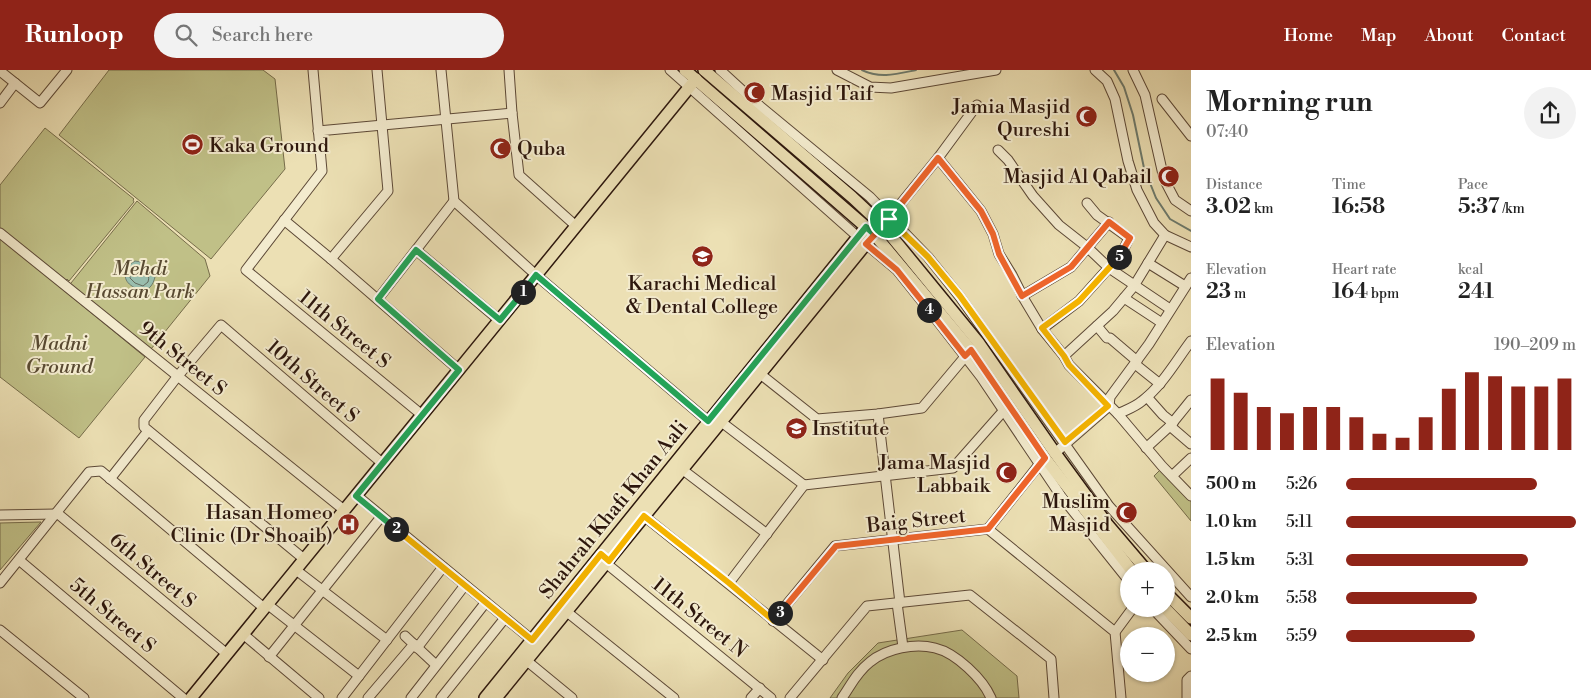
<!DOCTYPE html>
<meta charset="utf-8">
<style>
body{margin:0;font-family:"Libre Bodoni",serif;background:#f2f2f2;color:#222;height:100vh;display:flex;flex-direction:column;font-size:19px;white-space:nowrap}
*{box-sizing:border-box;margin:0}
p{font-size:16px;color:#767676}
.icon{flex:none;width:28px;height:28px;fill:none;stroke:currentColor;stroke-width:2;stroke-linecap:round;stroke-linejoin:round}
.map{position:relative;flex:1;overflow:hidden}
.side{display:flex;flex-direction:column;background:#fff;width:400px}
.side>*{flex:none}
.controls{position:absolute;left:1120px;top:492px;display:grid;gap:10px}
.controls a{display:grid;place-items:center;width:55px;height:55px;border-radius:50%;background:#fff;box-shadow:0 1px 4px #0004;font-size:25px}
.pin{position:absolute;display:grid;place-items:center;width:42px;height:42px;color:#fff;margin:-21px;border:2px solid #fff;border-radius:50%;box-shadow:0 1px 5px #0007}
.km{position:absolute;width:25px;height:25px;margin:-12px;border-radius:50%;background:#222;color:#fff;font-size:14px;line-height:25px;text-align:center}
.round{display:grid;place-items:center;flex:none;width:52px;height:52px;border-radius:26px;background:#f2f2f2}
.headline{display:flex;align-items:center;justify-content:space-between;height:85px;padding:0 15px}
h1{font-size:28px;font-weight:600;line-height:38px}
.figures{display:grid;grid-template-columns:repeat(3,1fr);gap:8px;height:85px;padding:5px 15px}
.figures div{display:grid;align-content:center}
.figures b{font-size:21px;font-weight:600}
.figures small{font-size:14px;font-weight:400}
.figures p{font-size:14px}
.chart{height:140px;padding:10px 15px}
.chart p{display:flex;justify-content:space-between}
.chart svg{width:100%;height:90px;margin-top:5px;stroke:#8f2418;stroke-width:6}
ul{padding:0 15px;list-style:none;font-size:16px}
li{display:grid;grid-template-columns:80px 60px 1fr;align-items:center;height:38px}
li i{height:12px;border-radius:6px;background:#8f2418}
header{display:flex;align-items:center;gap:30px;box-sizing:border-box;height:70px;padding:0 25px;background:#8f2418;color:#fff}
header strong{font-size:24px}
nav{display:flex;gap:28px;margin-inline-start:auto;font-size:18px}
.search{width:350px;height:45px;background:#f2f2f2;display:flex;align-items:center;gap:12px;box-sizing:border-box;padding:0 18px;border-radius:28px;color:#767676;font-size:19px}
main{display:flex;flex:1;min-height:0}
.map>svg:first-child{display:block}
.green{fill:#c0c087;stroke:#766c4a}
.water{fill:#99bdad;stroke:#6e7b6d}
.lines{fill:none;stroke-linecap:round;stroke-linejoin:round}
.shore{stroke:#636a5d;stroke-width:1}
.stream{stroke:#6e7b6d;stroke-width:2}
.minor-casing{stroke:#5d4937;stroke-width:11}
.major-casing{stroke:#2d170d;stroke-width:14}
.minor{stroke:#f3ebce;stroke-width:9}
.major{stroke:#ece0b4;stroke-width:11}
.split-1-casing{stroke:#fff;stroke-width:10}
.split-2-casing{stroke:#fff;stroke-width:10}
.split-3-casing{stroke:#fff;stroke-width:10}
.split-4-casing{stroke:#fff;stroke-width:10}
.split-5-casing{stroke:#fff;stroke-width:10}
.split-6-casing{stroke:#fff;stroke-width:10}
.split-1{stroke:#22a559;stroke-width:6}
.split-2{stroke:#22a559;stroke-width:6}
.split-3{stroke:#f5b400;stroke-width:6}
.split-4{stroke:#f0652b;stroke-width:6}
.split-5{stroke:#f0652b;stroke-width:6}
.split-6{stroke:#f5b400;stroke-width:6}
.labels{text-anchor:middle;stroke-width:4;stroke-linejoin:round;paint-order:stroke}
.poi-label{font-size:20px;fill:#2d170d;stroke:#f3ebce;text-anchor:end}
.park-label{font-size:20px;font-style:italic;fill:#594a32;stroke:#f3ebce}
.street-label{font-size:20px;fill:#2d170d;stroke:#f3ebce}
</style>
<header>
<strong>Runloop</strong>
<div class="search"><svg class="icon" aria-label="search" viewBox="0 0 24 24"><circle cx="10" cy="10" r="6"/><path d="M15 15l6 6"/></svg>Search here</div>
<nav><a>Home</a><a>Map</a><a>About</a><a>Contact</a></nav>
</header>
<main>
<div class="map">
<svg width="1191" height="628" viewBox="0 0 1191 628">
<rect width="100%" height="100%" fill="#ece0b4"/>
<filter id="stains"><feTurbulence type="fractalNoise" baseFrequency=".004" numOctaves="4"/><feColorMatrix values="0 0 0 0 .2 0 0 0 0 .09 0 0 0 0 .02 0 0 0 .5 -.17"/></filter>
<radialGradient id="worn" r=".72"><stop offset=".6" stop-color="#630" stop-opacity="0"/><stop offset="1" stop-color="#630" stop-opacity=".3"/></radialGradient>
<!-- green -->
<g class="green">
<path d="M 109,0 L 263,0 L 275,9 L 285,99 L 211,189 L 59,65 Z"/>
<path d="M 45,58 L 134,129 L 133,130 L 134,132 L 69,211 L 67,209 L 63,214 L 0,163 L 0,115 Z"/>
<path d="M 137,131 L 205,189 L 210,206 L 147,284 L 67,218 Z"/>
<path d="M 0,168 L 145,287 L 79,368 L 0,307 Z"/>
<path d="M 1160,400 L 1191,431 L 1191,451 L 1154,406 Z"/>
<path d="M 41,452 L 0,500 L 0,453 Z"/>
<path d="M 962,560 L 1017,606 L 1019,628 L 830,628 L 848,603 L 878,573 Z"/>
</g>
<!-- water -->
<path class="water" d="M 135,191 C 146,192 152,198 155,207 C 153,215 149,221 140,221 C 128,214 122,211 127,196 Z"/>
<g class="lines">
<!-- shore -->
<path class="shore" d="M 136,197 C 144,197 151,203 148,212 L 143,216 L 135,213 L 130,208 L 131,200 Z"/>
<!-- stream -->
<g class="stream">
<path d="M 862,0 C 880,9 897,4 916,0"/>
<path d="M 1114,0 L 1124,17 L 1133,45 L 1144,98 L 1156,128 L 1170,149 L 1191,161"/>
</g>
<defs>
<g id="minor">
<path d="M 313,0 L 322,101 L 246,200 L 422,345"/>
<path d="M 441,0 L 454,131 L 536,205 L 708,351"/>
<path d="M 509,0 L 512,43 L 519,105 L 576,156"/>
<path d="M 670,0 L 858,167"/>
<path d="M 720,0 L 755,32 L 870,127 L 928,187 L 960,227 L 1109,436 L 1191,527"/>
<path d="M 837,0 L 870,17 L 891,18 L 996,0"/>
<path d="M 1095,0 L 1107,11 L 1115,29 L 1128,91 L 1137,120 L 1154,153 L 1165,165 L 1191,177"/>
<path d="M 1133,0 L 1145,25 L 1164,109 L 1175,130 L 1191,141"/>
<path d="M 0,1 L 40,33 L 67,0"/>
<path d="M 1162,29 L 1191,66"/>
<path d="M 0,33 L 15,13"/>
<path d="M 318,61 L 512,43"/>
<path d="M 998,80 L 1008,90 L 1033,126 L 1059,155 L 1087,177 L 1109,198 L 1170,239"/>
<path d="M 938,88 L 981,141 L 993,164 L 999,184 L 1012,205 L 1024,229 L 1042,259 L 1064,286 L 1069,295 L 1118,344 L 1162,396 L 1191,426"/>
<path d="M 284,150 L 331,189 L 459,300"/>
<path d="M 885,153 L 938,88 L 977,35"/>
<path d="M 0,163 L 344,440"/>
<path d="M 866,174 L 897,200 L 933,245 L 981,307 L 1061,426 L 1129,511"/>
<path d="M 416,180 L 499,250"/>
<path d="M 331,189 L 388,121 L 377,0"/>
<path d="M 1148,193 L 1185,216"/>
<path d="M 1022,226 L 1071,197 L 1109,152"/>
<path d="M 1124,228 L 1162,253"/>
<path d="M 378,229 L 454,131"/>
<path d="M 1097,256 L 1107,268 L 1110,268 L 1137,291"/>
<path d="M 1042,259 L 1079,231 L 1122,183 L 1129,168 L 1097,145 L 1087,133"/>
<path d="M 1064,286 L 1113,241 L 1134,216 L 1165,165"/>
<path d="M 1135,294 L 1160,314"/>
<path d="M 759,303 L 817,349 L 878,344 L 922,338 L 969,282"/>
<path d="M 1147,327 L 1163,345 L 1173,353"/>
<path d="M 878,344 L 900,533"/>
<path d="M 1118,344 C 1126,340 1135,337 1142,331 C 1162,316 1176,291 1191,271"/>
<path d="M 720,351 L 804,415"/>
<path d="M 1170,356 L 1191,374"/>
<path d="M 1146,378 L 1170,356 L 1191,330"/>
<path d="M 1055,383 L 1109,336 L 1110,327 L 1149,274 L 1191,208"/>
<path d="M 683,400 L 767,464"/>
<path d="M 1172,406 L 1191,388"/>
<path d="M 110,409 L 148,361"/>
<path d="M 804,415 L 953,398 L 1006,338"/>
<path d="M 356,425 L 532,570"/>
<path d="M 57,443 L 227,584"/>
<path d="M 0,445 L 56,444"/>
<path d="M 644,446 L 823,590"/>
<path d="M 988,459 L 1042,391"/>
<path d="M 304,489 L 144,357 L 144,350 L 177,307 L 221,255 L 382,393"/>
<path d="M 19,490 L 183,628"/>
<path d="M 607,494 L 771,628"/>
<path d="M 296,500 L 387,570"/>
<path d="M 0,513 L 89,402 L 101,401 L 264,538"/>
<path d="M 729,513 L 804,415"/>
<path d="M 897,533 L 903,577"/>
<path d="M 267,534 L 359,606"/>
<path d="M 1153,539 L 1191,579"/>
<path d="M 567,542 L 674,628"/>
<path d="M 773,551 L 835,476 L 988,459 L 1115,562 L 1121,628"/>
<path d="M 0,560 L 84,628"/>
<path d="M 1115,562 L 1132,539"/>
<path d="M 243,564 L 319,628"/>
<path d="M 405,566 L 436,595"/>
<path d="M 417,578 L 465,515"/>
<path d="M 269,587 L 381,447"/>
<path d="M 527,591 L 572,628"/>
<path d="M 342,628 L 443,497"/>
<path d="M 368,628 L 414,574"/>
<path d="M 411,628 L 486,532"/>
<path d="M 441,628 L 505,548"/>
<path d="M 751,628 L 760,618"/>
<path d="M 790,628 L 867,536 L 970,525 L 1051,589 L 1054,628"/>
<path d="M 842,628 C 851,615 857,602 870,592 C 887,578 915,573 935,578 C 956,583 983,609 991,628"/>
<path d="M 1187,628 L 1187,610 L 1191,606"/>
</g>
<g id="major">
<path d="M 685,0 L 874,164 L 971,280 L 1045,388 L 1132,501"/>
<path d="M 704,0 L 852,127 L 883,156 L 978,272 L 1055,383 L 1107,454 L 1147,501"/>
<path d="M 1166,523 L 1191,548"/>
<path d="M 1166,539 L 1191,565"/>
<path d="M 191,628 L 696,9"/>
<path d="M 485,628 L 866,157"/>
<path d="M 496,628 L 874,164"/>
</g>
</defs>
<!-- minor casing -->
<use href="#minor" class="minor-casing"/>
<!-- major casing -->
<use href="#major" class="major-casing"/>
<!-- minor -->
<use href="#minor" class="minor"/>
<!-- major -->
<use href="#major" class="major"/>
</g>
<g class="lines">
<defs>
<path id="split-1" d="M 523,222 L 536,205 L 708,351 L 866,157 L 874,164 L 889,149"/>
<path id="split-2" d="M 396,459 L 356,426 L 459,300 L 378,229 L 416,180 L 500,250 L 523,222"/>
<path id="split-3" d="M 396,459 L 532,570 L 601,484 L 609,491 L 644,446 L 729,513 L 774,551 L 780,543"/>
<path id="split-4" d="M 780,543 L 836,476 L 988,459 L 1045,388 L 971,280 L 965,286 L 929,240"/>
<path id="split-5" d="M 929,240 L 897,200 L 866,174 L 889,149 L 938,88 L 981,141 L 993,164 L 999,184 L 1022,226 L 1071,197 L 1109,152 L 1130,168 L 1119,187"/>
<path id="split-6" d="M 889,149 L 928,187 L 960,226 L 1065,372 L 1108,336 L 1069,295 L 1064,286 L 1042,258 L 1079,231 L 1119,187"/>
</defs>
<!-- split-1 casing -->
<use href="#split-1" class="split-1-casing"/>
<!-- split-2 casing -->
<use href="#split-2" class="split-2-casing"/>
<!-- split-3 casing -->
<use href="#split-3" class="split-3-casing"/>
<!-- split-4 casing -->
<use href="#split-4" class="split-4-casing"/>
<!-- split-5 casing -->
<use href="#split-5" class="split-5-casing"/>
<!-- split-6 casing -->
<use href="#split-6" class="split-6-casing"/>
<!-- split-1 -->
<use href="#split-1" class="split-1"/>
<!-- split-2 -->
<use href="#split-2" class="split-2"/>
<!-- split-3 -->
<use href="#split-3" class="split-3"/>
<!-- split-4 -->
<use href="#split-4" class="split-4"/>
<!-- split-5 -->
<use href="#split-5" class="split-5"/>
<!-- split-6 -->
<use href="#split-6" class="split-6"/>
</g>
<!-- icons -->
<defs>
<symbol id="mosque-disc" viewBox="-11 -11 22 22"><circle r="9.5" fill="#8f2418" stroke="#f3ebce"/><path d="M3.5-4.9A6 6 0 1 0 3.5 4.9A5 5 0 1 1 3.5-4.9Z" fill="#fff"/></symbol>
<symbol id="stadium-disc" viewBox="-11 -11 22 22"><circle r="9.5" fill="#8f2418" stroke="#f3ebce"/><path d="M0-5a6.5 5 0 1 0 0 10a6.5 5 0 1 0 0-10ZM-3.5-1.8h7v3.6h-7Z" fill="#fff"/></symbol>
<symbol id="university-disc" viewBox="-11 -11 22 22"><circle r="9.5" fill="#8f2418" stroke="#f3ebce"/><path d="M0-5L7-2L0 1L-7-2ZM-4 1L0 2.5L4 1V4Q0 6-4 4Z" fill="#fff"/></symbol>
<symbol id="hospital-disc" viewBox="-11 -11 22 22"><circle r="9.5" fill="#8f2418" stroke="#f3ebce"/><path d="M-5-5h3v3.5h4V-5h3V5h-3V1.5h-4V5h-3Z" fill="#fff"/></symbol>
</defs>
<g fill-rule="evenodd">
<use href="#mosque-disc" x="742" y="10" width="25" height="25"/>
<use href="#mosque-disc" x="1074" y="34" width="25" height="25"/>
<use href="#stadium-disc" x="180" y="62" width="25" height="25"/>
<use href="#mosque-disc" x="488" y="66" width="25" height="25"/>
<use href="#mosque-disc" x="1156" y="94" width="25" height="25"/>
<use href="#university-disc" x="690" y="174" width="25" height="25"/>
<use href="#university-disc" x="784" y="346" width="25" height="25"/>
<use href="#mosque-disc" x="994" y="390" width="25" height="25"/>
<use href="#mosque-disc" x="1114" y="430" width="25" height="25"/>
<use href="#hospital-disc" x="336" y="442" width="25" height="25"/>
</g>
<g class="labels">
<!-- poi labels -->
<g class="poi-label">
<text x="771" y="30" text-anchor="start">Masjid Taif</text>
<text x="1070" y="43">Jamia Masjid<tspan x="1070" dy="23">Qureshi</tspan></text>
<text x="209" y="82" text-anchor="start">Kaka Ground</text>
<text x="517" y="85" text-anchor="start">Quba</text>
<text x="1152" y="113">Masjid Al Qabail</text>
<text x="702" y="220" text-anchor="middle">Karachi Medical<tspan x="702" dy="23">&amp; Dental College</tspan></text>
<text x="812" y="365" text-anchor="start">Institute</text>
<text x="990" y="399">Jama Masjid<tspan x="990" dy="23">Labbaik</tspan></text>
<text x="1110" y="438">Muslim<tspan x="1110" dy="23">Masjid</tspan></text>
<text x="333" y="449">Hasan Homeo<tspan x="333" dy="23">Clinic (Dr Shoaib)</tspan></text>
</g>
<!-- park labels -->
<g class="park-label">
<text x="140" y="205">Mehdi<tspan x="140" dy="23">Hassan Park</tspan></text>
<text x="59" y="280">Madni<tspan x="59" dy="23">Ground</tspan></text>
</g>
<!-- street labels -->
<g class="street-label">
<text transform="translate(345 259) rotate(39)" y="7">11th Street S</text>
<text transform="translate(183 288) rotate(39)" y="7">9th Street S</text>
<text transform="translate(313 311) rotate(41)" y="7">10th Street S</text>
<text transform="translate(613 439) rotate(-51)" y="7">Shahrah Khafi Khan Aali</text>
<text transform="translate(916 450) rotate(-6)" y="7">Baig Street</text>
<text transform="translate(153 500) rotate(40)" y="7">6th Street S</text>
<text transform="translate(113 545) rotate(40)" y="7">5th Street S</text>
<text transform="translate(700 547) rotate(39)" y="7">11th Street N</text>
</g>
</g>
<rect width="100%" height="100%" filter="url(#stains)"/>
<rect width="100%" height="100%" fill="url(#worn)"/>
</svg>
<div class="controls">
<a>+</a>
<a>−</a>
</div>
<div class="pin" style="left:889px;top:149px;background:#1e9e55"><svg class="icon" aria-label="arrive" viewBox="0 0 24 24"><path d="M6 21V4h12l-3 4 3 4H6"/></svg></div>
<b class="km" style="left:523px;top:222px">1</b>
<b class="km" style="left:396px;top:459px">2</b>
<b class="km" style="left:780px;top:543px">3</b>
<b class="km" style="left:929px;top:240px">4</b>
<b class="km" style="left:1119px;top:187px">5</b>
</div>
<section class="side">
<div class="headline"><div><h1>Morning run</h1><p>07:40</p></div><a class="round"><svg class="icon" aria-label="share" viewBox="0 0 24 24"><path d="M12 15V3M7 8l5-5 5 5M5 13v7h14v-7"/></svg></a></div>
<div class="figures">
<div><p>Distance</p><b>3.02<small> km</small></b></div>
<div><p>Time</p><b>16:58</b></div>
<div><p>Pace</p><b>5:37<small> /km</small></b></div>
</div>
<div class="figures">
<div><p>Elevation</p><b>23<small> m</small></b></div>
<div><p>Heart rate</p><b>164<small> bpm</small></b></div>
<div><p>kcal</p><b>241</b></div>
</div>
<div class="chart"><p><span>Elevation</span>190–209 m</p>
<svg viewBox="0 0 160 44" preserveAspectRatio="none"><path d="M5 44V9M15 44V16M25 44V23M35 44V26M45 44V23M55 44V23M65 44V28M75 44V36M85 44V38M95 44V28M105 44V14M115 44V6M125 44V8M135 44V13M145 44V13M155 44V9"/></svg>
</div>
<ul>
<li><b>500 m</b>5:26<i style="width:83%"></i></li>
<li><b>1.0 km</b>5:11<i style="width:100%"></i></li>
<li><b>1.5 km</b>5:31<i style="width:79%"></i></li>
<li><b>2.0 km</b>5:58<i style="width:57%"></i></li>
<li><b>2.5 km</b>5:59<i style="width:56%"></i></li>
</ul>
</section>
</main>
